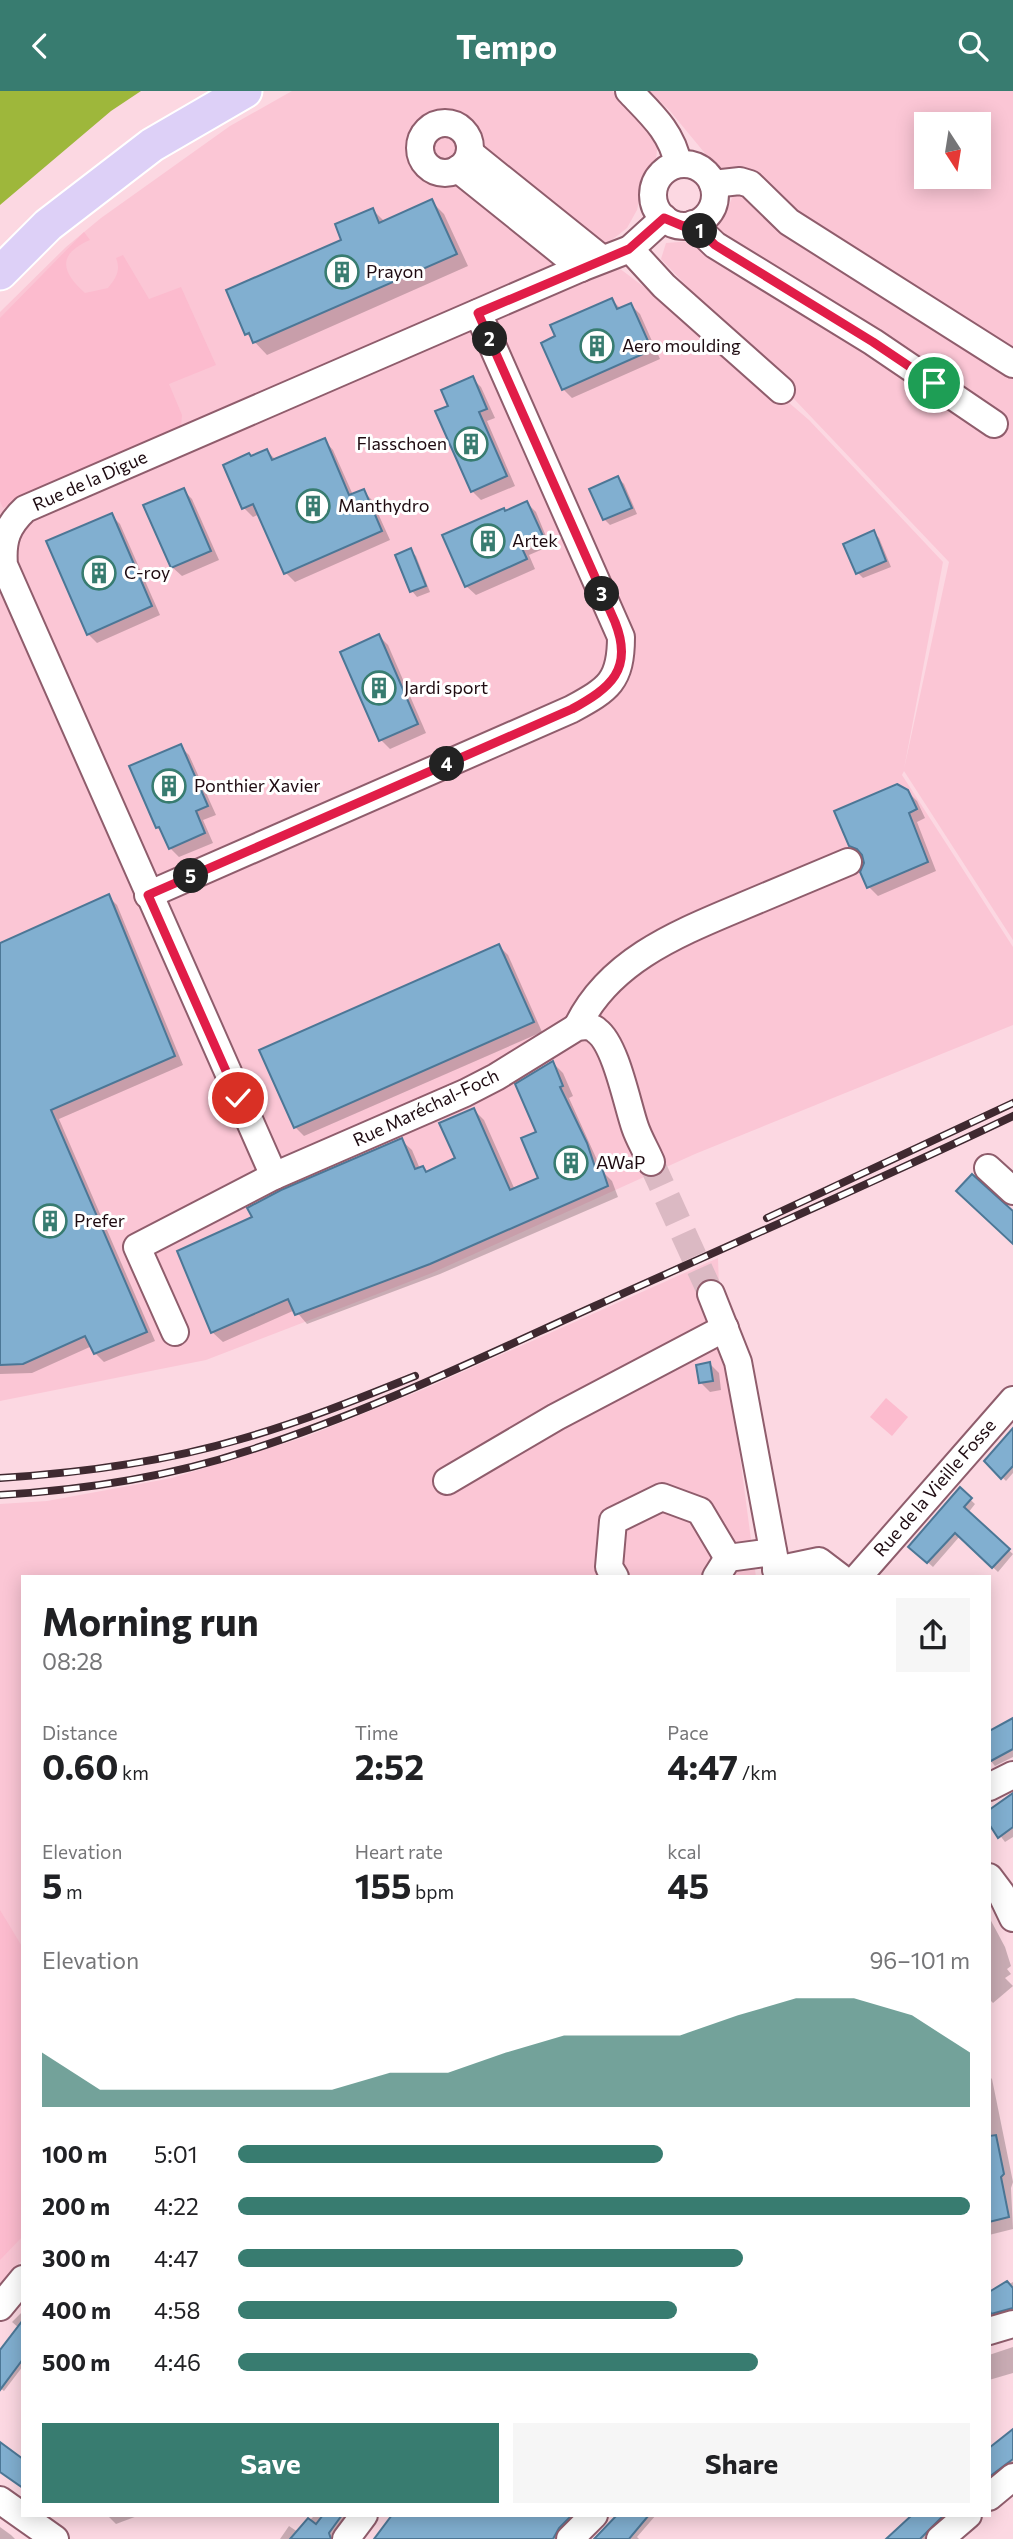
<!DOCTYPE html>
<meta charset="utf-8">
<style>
body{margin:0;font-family:Commissioner,sans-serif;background:#f6f6f6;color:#202124;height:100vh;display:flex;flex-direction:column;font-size:26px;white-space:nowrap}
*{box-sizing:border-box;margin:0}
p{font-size:23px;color:#757577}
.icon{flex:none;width:38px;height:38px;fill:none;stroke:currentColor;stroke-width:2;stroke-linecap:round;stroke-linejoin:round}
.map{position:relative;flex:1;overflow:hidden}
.side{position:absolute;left:21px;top:1484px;width:970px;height:942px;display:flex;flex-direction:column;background:#fff;border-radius:0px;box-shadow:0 4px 18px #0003}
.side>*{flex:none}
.needle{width:46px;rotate:168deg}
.fabs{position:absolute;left:914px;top:21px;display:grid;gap:14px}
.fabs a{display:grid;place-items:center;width:77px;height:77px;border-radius:0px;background:#fff;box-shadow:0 4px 18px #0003;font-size:35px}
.pin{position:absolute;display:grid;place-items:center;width:60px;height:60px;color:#fff;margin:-30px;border:4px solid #fff;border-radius:50%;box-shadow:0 2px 7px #0007}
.km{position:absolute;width:35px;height:35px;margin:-18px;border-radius:50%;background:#222;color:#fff;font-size:19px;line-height:35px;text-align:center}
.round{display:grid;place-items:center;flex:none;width:74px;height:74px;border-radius:0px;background:#f6f6f6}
.overview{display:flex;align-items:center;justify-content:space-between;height:119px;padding:0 21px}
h1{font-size:38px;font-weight:700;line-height:52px}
.figures{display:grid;grid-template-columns:repeat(3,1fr);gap:10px;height:119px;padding:7px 21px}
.figures div{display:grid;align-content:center}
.figures b{font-size:35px;font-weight:700}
.figures small{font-size:19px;font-weight:400}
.figures p{font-size:19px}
.chart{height:196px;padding:14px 21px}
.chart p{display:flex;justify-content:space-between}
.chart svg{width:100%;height:126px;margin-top:7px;fill:#387c70;opacity:.7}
.primary-button{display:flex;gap:14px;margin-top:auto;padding:14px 21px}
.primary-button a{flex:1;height:80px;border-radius:0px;background:#387c70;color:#fff;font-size:28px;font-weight:700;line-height:80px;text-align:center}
.primary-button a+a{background:#f6f6f6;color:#202124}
ul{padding:0 21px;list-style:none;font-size:23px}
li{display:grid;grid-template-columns:112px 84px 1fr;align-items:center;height:52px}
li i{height:18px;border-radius:9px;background:#387c70}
header{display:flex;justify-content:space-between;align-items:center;height:91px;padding:0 21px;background:#387c70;color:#fff;font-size:32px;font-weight:700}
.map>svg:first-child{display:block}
.built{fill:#fbc6d5;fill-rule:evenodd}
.green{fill:#fcbbce}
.water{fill:#9eb73b}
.shadow{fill:#0003}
.building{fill:#81afd0;stroke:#4c7796;stroke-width:2}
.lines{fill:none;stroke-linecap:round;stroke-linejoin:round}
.minor-tunnel{stroke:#dbb9c3;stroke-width:26;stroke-dasharray:26 13;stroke-linecap:butt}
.minor-casing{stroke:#8f5d6c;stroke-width:30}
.major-casing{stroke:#fff;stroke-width:37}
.minor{stroke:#fff;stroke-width:26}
.major{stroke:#ddd0f7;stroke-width:33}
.rail-casing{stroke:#3f2930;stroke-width:8}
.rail{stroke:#fff;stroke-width:5;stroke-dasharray:16;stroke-linecap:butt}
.route-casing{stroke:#fff;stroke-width:14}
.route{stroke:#e11d48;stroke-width:9}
.labels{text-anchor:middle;stroke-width:6;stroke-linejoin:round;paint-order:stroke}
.poi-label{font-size:18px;fill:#1e0b11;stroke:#fff;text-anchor:start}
.street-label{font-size:18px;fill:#1e0b11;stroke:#fff}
</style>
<header><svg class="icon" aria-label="back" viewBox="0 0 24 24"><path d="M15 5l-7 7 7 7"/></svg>Tempo<svg class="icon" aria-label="search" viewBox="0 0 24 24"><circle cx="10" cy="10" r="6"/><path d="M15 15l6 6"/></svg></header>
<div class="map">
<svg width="1013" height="2448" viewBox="0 0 1013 2448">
<rect width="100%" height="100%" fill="#fcd8e2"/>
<!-- built -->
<g class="built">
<path d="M 292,0 L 612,0 L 629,15 L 658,51 L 656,68 L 645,85 L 637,119 L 627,137 L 608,152 L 619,177 L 730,261 L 809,329 L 943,471 L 904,678 L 949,471 L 661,168 L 666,152 L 692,150 L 714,141 L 724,127 L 732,107 L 708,66 L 670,20 L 649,0 L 1013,0 L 1013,849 L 904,680 L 902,684 L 1013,856 L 1013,934 L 695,1063 L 432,1182 L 206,1269 L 0,1310 L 0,221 L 66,156 L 101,127 L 230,35 ZM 926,33 L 978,33 L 978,86 L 926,86 Z"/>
<path d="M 718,1167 L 721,1255 L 738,1351 L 756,1486 L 23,1486 L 23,2168 L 0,2195 L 0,1413 L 47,1410 L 172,1387 L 305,1346 L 422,1299 Z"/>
</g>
<!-- green -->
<g class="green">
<path d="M 84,141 L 90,149 C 57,163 61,181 85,202 L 108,197 C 116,187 121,180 116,167 L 123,164 L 149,208 L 181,196 L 216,274 L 169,293 L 182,324 L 181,337 L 3,417 L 0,410 L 0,227 Z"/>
<path d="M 886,1307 L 908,1326 L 892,1345 L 870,1326 Z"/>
<path d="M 0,1819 L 23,1857 L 23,2145 L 0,2169 Z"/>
</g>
<!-- water -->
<path class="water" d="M 0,0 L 141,0 L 111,20 L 0,114 Z"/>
<!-- shadow -->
<g class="shadow">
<path d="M 432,111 L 444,123 L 468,175 L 267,264 L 247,243 L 373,119 L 385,131 Z"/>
<path d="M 612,209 L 621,218 L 631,214 L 640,223 L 660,268 L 572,307 L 563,298 Z"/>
<path d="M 472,287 L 481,296 L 495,327 L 487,330 L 515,395 L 481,409 L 472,400 L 450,315 Z"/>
<path d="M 324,349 L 333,359 L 353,404 L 363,400 L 372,409 L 390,449 L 295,491 L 286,482 L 260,423 L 253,426 L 244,417 L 252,367 L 267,360 L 276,369 Z"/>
<path d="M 618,387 L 624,393 L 637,423 L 610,434 L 604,428 Z"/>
<path d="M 183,399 L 192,408 L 219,469 L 182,485 L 172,476 Z"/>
<path d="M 527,412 L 536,421 L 550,455 L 529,464 L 535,478 L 476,504 L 466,495 L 506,421 Z"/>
<path d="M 111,424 L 120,433 L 160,524 L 97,552 L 88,543 Z"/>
<path d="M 873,441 L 879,447 L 891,476 L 863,487 L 857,481 Z"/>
<path d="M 410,459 L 416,465 L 430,501 L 417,506 L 412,500 L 397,465 Z"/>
<path d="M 379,545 L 388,554 L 426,642 L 390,658 L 381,649 Z"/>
<path d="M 180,655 L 189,664 L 216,724 L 203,729 L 213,752 L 179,766 L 170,757 L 163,741 L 158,736 Z"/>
<path d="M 907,700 L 917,710 L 925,727 L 917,731 L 936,780 L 878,805 L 869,796 L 862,781 L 865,772 L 864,765 L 851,754 Z"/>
<path d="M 108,805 L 117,814 L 183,974 L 59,1028 L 155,1250 L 104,1271 L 95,1262 L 92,1255 L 32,1282 L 0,1283 L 0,853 Z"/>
<path d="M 499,855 L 508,864 L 542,941 L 304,1045 L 295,1036 Z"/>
<path d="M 553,972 L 563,982 L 573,1005 L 569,1007 L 602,1080 L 612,1090 L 618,1106 L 440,1183 L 307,1233 L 295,1219 L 223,1251 L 212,1241 L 254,1127 L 401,1049 L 412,1059 L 420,1078 L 423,1077 L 428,1082 L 457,1068 L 474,1019 L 484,1029 L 515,1099 L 541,1088 Z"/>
<path d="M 710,1273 L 719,1282 L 721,1299 L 710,1301 L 701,1292 Z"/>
<path d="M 1013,1345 L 1013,1382 L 1006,1390 L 986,1370 Z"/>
<path d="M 960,1399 L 975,1413 L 968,1422 L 1013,1463 L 998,1481 L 960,1445 L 933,1476 L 911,1456 Z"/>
<path d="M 1013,1629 L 1013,1666 L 995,1675 L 989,1668 L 989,1647 Z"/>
<path d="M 1013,1704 L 1013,1746 L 1005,1751 L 989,1730 L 989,1721 Z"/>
<path d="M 989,1826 L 1005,1856 L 1011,1875 L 1007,1878 L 1011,1883 L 1005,1887 L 1013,1895 L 993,1912 L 989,1908 Z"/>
<path d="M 989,1985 L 992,1988 L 1013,2091 L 1011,2097 L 1013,2138 L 989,2144 Z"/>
<path d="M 1013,2191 L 1013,2220 L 997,2226 L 989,2212 L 989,2203 Z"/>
<path d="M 23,2220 L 23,2259 L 17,2265 L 23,2269 L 23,2275 L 4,2300 L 0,2297 L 0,2262 L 19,2237 L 12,2231 Z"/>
<path d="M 1013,2256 L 1013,2282 L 989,2289 L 989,2264 Z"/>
<path d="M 1013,2340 L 1013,2371 L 989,2391 L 989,2359 Z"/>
<path d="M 107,2424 L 140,2424 L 116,2433 Z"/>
<path d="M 315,2424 L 354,2424 L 336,2448 L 280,2448 L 289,2435 L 298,2441 Z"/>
<path d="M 399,2424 L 436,2425 L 589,2424 L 567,2448 L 376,2448 Z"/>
<path d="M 619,2424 L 656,2424 L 637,2446 L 639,2448 L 597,2448 Z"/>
<path d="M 914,2424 L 950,2424 L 926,2448 L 888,2448 Z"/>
<path d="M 0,2436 L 11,2444 L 15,2448 L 0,2448 Z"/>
</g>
<!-- building -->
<g class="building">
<path d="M 432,108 L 457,163 L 253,252 L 249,242 L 245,244 L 226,199 L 341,149 L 335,133 L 373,117 L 379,132 Z"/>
<path d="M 612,207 L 617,218 L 631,212 L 652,259 L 562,299 L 541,252 L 555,245 L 550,234 Z"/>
<path d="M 473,285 L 487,318 L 479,321 L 507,385 L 471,401 L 435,320 L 448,315 L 441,299 Z"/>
<path d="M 325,347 L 349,404 L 364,398 L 382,440 L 284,483 L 253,413 L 242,418 L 223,374 L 249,362 L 251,365 L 267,358 L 272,369 Z"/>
<path d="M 618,385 L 632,417 L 603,429 L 589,398 Z"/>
<path d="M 184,397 L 211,460 L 171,477 L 143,414 Z"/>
<path d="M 527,410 L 543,445 L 521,455 L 527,468 L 465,496 L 442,444 L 504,417 L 505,420 Z"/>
<path d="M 112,422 L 152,515 L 87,544 L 46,450 Z"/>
<path d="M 874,439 L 886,470 L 856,483 L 843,453 Z"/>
<path d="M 411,457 L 426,495 L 410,501 L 395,464 Z"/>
<path d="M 379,543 L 418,633 L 379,650 L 340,561 Z"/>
<path d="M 181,653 L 208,715 L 196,720 L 205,742 L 169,758 L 159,736 L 156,737 L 129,675 Z"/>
<path d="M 897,693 L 908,699 L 917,718 L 909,722 L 928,771 L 867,797 L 860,781 L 864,772 L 862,764 L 857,758 L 849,755 L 834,720 Z"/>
<path d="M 109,803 L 175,965 L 51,1019 L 147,1241 L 94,1263 L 85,1245 L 23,1273 L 0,1274 L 0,852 Z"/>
<path d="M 499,853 L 534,931 L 294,1037 L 259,959 Z"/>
<path d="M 553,970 L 563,995 L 560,996 L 587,1052 L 596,1079 L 602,1077 L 608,1095 L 430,1173 L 295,1224 L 288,1208 L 211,1242 L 177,1160 L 252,1126 L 247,1117 L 281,1099 L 402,1047 L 415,1078 L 423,1075 L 426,1081 L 455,1067 L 439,1032 L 474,1017 L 510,1099 L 538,1087 L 521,1047 L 536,1041 L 515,993 Z"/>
<path d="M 972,1083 L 1013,1120 L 1013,1153 L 956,1100 Z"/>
<path d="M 710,1271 L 713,1290 L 699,1292 L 696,1274 Z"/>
<path d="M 1013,1337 L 1013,1375 L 1001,1388 L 984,1370 Z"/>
<path d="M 960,1396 L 972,1407 L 964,1416 L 1010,1458 L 992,1477 L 955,1442 L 927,1472 L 908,1456 Z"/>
<path d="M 1013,1627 L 1013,1658 L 989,1671 L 989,1640 Z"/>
<path d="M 1013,1702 L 1013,1736 L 998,1747 L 989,1733 L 989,1719 Z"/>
<path d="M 996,2044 L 1004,2083 L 1001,2086 L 1009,2126 L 989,2131 L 989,2045 Z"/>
<path d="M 1007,2190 L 1013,2197 L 1013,2217 L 991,2223 L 989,2217 L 989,2201 Z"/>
<path d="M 23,2229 L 23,2268 L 0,2299 L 0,2259 Z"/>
<path d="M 1013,2338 L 1013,2368 L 989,2386 L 989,2357 Z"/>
<path d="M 0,2351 L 23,2368 L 23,2397 L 0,2381 Z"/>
<path d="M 323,2424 L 342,2424 L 329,2442 L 331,2448 L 290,2448 L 308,2427 L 316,2433 Z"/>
<path d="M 392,2424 L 572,2424 L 559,2437 L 553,2448 L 374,2448 Z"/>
<path d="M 617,2424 L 649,2424 L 629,2448 L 594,2448 Z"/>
<path d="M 912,2424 L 944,2424 L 920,2448 L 886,2448 Z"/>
</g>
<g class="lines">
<!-- minor-tunnel -->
<path class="minor-tunnel" d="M 651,1071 L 711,1203"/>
<defs>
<g id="minor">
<path d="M 629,0 C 651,23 672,41 678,73"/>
<circle cx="445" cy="57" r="25"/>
<path d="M 470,62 L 602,168"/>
<circle cx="684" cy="104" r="31"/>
<path d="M 458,78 L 581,177"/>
<path d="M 713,93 L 740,90 L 750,93 L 789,131 L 1013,273"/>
<path d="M 693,133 L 715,154 L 873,251 L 994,333"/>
<path d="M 630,158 L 664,195 L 781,299"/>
<path d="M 148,804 L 572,618 C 608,598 621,591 621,546 L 478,222"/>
<path d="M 577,936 C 609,869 679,842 743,815 C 778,800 813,786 848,771"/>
<path d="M 988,1077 L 1013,1100"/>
<path d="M 274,1085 L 4,474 C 2,449 7,435 25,418 L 581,177 L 630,158 L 664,127"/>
<path d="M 711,1203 L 738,1271 L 778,1486"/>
<path d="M 175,1241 L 137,1156 L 274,1085 L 465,1002 L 496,986 L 577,936 C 584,935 591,934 597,940 C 616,954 627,1013 635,1036 C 639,1048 646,1059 651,1071"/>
<path d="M 447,1390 L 556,1326 L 725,1237"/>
<path d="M 776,1479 L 819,1470 L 840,1486"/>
<path d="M 615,1486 L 609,1476 L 613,1430 L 662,1406 L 700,1420 L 728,1467"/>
<path d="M 716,1486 L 728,1467 L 773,1461"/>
<path d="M 858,1486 L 1013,1309"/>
<path d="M 989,1696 L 1013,1684"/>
<path d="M 989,1786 L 1001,1802 L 1013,1827"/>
<path d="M 0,2216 L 23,2188"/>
<path d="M 989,2240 L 1013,2233"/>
<path d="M 989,2406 L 1013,2386"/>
<path d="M 0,2409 L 55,2448"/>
<path d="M 346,2448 L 364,2424"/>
<path d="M 570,2448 L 594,2424"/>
<path d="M 940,2448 L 968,2424"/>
</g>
<path id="major" d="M 0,182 L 48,134 L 152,54 L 245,0"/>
</defs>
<!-- minor casing -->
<use href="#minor" class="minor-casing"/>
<!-- major casing -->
<use href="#major" class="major-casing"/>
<!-- minor -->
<use href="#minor" class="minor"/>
<!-- major -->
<use href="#major" class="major"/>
<defs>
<g id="rail">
<path d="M 767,1127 L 1013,1012"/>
<path d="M 0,1387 C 81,1382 163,1371 241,1348 C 301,1331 358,1308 415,1285"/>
<path d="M 0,1404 C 83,1399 168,1386 247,1360 C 367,1322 480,1267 595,1215 C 735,1152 874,1091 1013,1025"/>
</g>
</defs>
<!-- rail casing -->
<use href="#rail" class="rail-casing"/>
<!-- rail -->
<use href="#rail" class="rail"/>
</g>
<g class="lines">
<defs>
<path id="route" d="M 238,1007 L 148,804 L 572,618 C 610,597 634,579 615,531 L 478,222 L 629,158 L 664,127 L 683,135 L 693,133 L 715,154 L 873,251 L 934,292"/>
</defs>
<!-- route casing -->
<use href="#route" class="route-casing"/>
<!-- route -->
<use href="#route" class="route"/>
</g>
<!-- icons -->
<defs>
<symbol id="building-ring" viewBox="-11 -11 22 22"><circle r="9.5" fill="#fff" stroke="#387c70" stroke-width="1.5"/><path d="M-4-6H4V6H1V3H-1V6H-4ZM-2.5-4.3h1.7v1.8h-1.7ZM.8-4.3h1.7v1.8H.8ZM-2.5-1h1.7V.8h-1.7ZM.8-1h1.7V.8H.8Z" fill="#387c70"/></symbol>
</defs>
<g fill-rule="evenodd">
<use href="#building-ring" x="323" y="162" width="38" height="38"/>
<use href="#building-ring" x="578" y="236" width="38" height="38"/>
<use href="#building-ring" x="452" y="334" width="38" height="38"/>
<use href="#building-ring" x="294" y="396" width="38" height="38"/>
<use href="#building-ring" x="469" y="431" width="38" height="38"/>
<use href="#building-ring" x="80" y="463" width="38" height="38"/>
<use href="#building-ring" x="360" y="578" width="38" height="38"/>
<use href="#building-ring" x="150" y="676" width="38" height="38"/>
<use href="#building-ring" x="552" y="1053" width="38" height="38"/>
<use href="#building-ring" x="31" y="1111" width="38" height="38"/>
</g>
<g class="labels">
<!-- poi labels -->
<g class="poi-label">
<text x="366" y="187">Prayon</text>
<text x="622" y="261">Aero moulding</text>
<text x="447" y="359" text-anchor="end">Flasschoen</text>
<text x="338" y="421">Manthydro</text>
<text x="512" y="456">Artek</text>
<text x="124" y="488">C-roy</text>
<text x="404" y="603">Jardi sport</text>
<text x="194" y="701">Ponthier Xavier</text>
<text x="596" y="1078">AWaP</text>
<text x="74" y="1136">Prefer</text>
</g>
<!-- street labels -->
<g class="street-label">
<text transform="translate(90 390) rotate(-24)" y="6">Rue de la Digue</text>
<text transform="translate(426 1017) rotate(-25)" y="6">Rue Maréchal-Foch</text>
<text transform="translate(935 1397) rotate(-49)" y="6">Rue de la Vieille Fosse</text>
</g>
</g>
</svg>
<div class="fabs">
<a><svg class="needle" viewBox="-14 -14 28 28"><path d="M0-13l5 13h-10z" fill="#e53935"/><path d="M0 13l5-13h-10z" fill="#757577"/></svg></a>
</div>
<div class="pin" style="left:934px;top:292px;background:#1e9e55"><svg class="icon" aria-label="arrive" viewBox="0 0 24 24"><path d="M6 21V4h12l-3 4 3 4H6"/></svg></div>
<div class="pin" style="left:238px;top:1007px;background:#d93025"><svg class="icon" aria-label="check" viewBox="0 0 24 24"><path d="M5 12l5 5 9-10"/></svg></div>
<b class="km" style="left:700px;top:140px">1</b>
<b class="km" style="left:490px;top:248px">2</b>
<b class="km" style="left:602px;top:503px">3</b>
<b class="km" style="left:447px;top:673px">4</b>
<b class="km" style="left:191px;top:785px">5</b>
<section class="side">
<div class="overview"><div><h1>Morning run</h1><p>08:28</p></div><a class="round"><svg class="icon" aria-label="share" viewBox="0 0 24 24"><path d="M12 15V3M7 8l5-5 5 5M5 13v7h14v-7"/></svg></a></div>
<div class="figures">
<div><p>Distance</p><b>0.60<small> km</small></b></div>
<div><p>Time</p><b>2:52</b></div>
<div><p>Pace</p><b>4:47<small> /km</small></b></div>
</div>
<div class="figures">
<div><p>Elevation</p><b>5<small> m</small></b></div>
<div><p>Heart rate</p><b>155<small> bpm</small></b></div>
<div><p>kcal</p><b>45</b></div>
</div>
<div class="chart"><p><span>Elevation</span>96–101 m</p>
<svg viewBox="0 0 160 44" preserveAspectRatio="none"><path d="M0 44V25L10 38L20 38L30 38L40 38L50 38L60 32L70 32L80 25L90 19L100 19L110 19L120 12L130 6L140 6L150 12L160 25V44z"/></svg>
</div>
<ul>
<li><b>100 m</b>5:01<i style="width:58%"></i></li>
<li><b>200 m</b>4:22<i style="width:100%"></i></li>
<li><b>300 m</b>4:47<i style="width:69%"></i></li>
<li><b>400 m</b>4:58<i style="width:60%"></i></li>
<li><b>500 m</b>4:46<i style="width:71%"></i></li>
</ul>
<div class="primary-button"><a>Save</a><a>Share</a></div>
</section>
</div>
